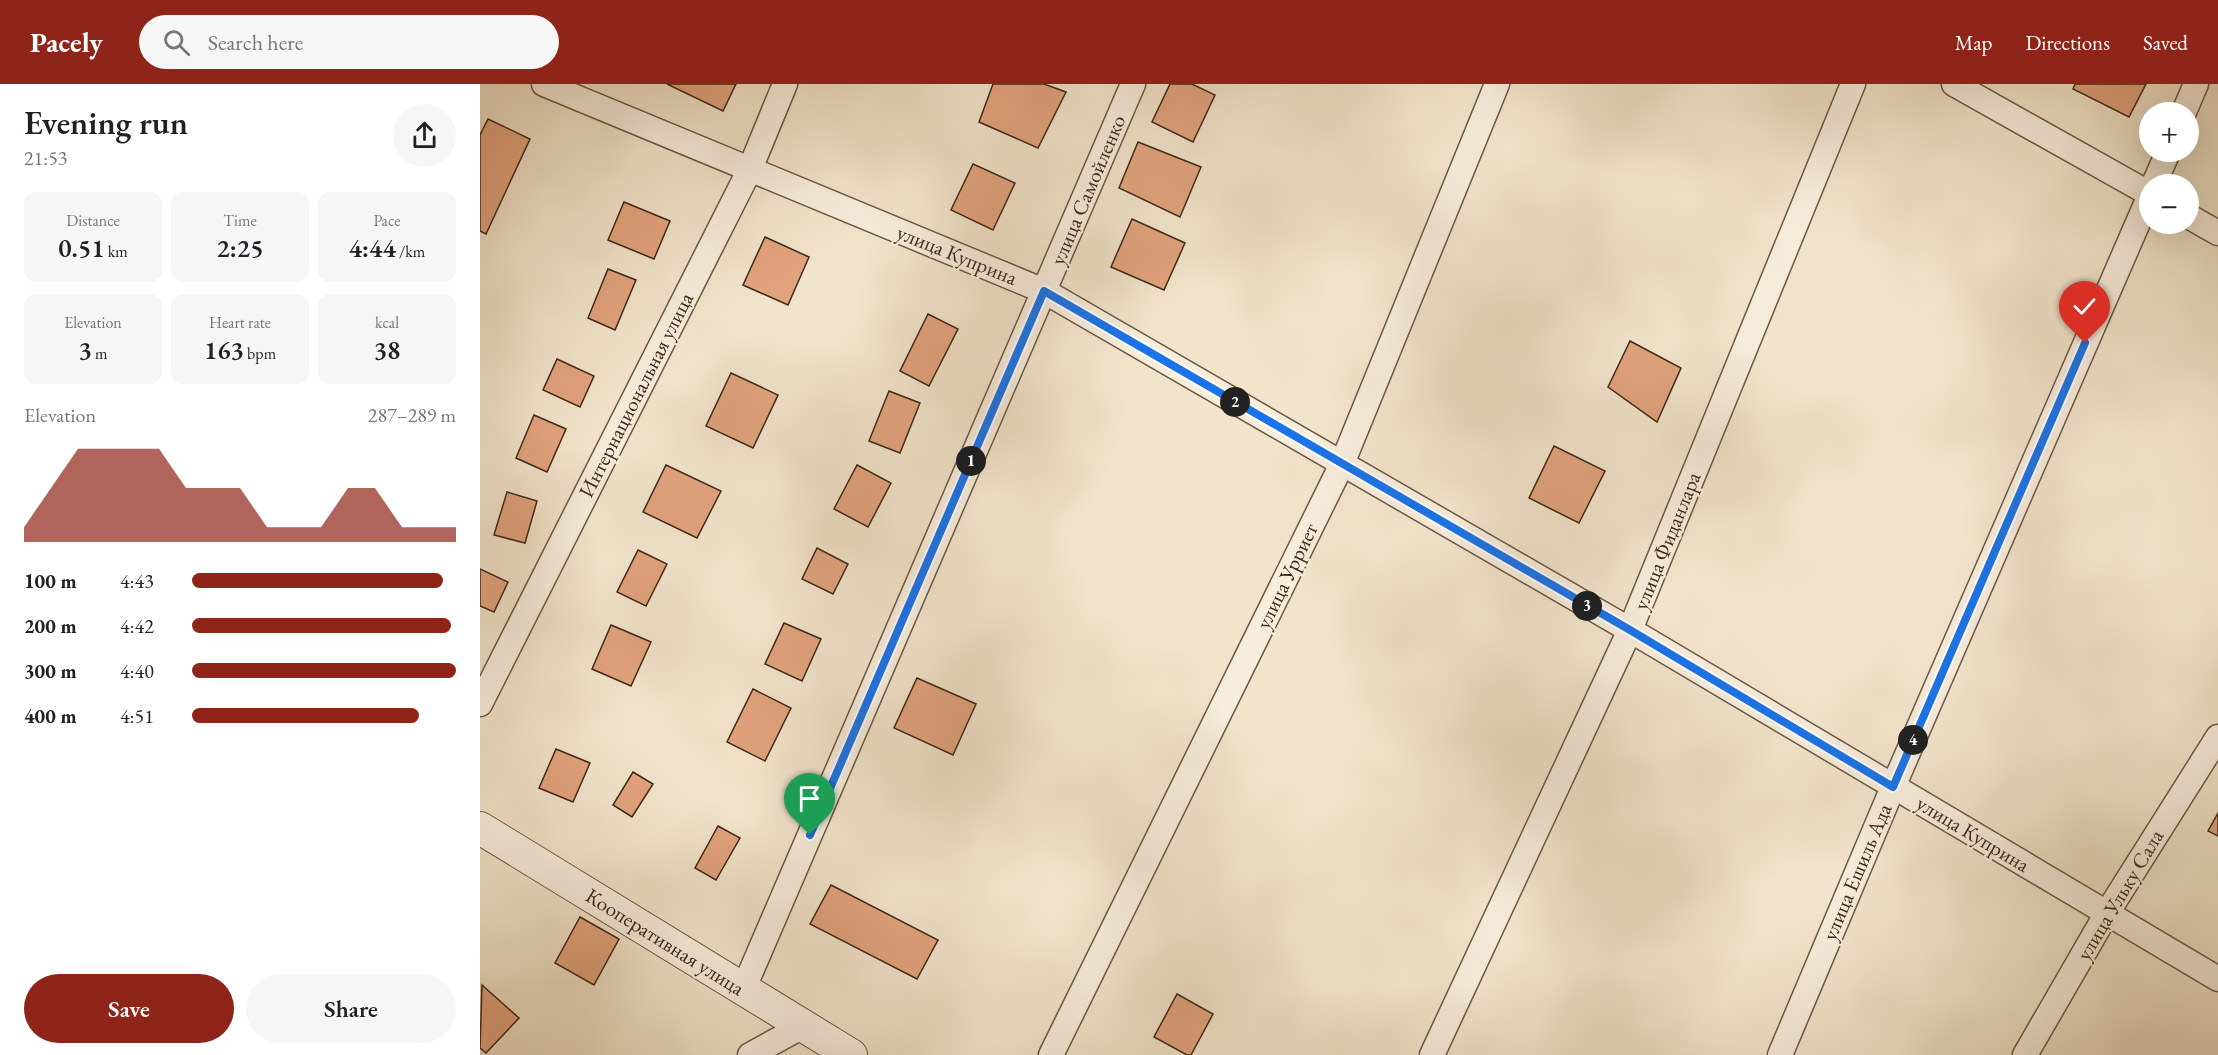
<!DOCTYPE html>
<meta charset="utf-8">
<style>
body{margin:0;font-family:"EB Garamond",serif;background:#f6f6f6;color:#202124;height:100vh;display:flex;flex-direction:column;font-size:22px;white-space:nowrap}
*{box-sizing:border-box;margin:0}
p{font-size:20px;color:#757577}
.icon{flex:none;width:33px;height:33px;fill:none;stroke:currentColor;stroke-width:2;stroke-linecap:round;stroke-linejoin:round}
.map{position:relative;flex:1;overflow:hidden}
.side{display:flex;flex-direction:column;background:#fff;width:480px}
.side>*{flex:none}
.buttons{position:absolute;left:1659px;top:18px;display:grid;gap:12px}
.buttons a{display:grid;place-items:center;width:60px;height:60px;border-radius:50%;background:#fff;box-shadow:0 6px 24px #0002;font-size:30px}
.pin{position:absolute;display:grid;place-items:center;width:51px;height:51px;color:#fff;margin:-62px -26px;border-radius:50% 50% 50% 0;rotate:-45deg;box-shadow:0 0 6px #0007}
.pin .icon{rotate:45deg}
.km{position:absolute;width:30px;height:30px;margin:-15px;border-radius:50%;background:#222;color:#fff;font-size:16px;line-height:30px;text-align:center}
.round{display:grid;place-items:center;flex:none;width:63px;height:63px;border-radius:32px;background:#f6f6f6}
.headline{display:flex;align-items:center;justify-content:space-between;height:102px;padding:0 24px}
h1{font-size:33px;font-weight:600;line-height:45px}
.figures{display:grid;grid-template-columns:repeat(3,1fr);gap:9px;height:102px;padding:6px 24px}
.figures div{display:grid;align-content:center;border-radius:12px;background:#f6f6f6;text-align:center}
.figures b{font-size:26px;font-weight:600}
.figures small{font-size:16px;font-weight:400}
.figures p{font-size:16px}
.chart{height:168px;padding:12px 24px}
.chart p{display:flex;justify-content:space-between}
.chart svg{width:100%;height:108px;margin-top:6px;fill:#8f2418;opacity:.7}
.action{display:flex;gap:12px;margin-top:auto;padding:12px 24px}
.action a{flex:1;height:69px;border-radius:36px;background:#8f2418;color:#fff;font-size:24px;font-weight:600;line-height:69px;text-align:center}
.action a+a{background:#f6f6f6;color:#202124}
ul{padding:0 24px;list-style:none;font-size:20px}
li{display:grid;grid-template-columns:96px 72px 1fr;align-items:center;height:45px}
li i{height:15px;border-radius:8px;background:#8f2418}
header{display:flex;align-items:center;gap:36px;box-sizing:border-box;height:84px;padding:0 30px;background:#8f2418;color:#fff}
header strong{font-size:28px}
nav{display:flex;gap:33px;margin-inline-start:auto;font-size:21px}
.search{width:420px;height:54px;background:#f6f6f6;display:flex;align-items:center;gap:15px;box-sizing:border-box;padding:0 21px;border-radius:33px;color:#757577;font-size:22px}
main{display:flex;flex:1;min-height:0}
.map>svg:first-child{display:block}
.building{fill:#e2a37e;stroke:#3c2915;stroke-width:1.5}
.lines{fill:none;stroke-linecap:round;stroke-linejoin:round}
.minor-casing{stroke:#6a5842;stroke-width:27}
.tertiary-casing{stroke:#6a5842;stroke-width:34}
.minor{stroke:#f7eddd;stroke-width:24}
.tertiary{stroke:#f7eddd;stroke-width:32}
.route-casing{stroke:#fff;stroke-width:12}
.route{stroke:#1a73e8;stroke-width:8}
.labels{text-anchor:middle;stroke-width:4.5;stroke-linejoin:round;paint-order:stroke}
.street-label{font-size:21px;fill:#3c2915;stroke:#f7eddd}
</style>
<header>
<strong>Pacely</strong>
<div class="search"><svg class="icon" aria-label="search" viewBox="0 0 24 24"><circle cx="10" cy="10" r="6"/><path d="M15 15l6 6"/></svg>Search here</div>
<nav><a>Map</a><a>Directions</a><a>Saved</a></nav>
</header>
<main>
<section class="side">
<div class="headline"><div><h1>Evening run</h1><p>21:53</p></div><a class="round"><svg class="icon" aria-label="share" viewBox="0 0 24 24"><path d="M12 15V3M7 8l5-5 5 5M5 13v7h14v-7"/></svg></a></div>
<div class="figures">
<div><p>Distance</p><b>0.51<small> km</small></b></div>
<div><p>Time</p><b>2:25</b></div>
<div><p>Pace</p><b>4:44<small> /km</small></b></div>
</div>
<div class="figures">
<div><p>Elevation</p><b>3<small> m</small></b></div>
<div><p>Heart rate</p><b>163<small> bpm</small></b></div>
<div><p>kcal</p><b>38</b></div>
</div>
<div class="chart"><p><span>Elevation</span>287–289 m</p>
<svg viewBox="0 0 160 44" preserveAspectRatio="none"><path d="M0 44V38L10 22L20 6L30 6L40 6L50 6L60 22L70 22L80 22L90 38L100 38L110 38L120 22L130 22L140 38L150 38L160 38V44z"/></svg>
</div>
<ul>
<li><b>100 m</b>4:43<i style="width:95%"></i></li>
<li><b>200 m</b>4:42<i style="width:98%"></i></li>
<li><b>300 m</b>4:40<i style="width:100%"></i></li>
<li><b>400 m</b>4:51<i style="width:86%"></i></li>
</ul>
<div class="action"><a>Save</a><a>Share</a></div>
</section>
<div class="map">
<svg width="1738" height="971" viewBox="0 0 1738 971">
<rect width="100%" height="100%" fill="#f2e4cb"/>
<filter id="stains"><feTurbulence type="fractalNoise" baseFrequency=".00333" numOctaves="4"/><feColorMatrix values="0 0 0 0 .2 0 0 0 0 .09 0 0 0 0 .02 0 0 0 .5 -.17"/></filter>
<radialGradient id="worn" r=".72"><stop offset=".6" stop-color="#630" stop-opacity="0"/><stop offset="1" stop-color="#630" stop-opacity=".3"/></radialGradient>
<!-- building -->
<g class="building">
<path d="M 187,0 L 256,0 L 243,27 Z"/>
<path d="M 513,0 L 564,0 L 586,8 L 558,64 L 499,38 Z"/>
<path d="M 690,0 L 712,0 L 735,11 L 713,58 L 672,38 Z"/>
<path d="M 1595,0 L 1666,0 L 1649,33 L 1593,5 Z"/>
<path d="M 8,35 L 50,55 L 6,150 L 0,147 L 0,51 Z"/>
<path d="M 658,58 L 721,83 L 700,133 L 639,104 Z"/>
<path d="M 493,80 L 535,99 L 513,146 L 471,126 Z"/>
<path d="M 144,118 L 190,137 L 174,175 L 128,156 Z"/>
<path d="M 652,135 L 705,159 L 684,206 L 631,183 Z"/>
<path d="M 285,153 L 329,173 L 308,221 L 263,201 Z"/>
<path d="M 128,185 L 156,196 L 135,246 L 108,234 Z"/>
<path d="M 448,230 L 478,245 L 449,302 L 420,287 Z"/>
<path d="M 1150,257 L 1201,284 L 1177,338 L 1128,303 Z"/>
<path d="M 77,275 L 114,292 L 100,323 L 63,306 Z"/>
<path d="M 251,289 L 298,311 L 273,364 L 226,342 Z"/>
<path d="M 409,307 L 440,319 L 420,369 L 389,357 Z"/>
<path d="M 54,331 L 86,345 L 67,388 L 36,374 Z"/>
<path d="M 1074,362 L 1125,387 L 1099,439 L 1049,414 Z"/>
<path d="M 186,381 L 241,407 L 217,454 L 163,428 Z"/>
<path d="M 377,381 L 411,399 L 388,443 L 354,425 Z"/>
<path d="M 27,408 L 57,417 L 45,459 L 14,451 Z"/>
<path d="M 337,464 L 368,480 L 353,510 L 322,495 Z"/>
<path d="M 158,466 L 187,480 L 166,522 L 137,508 Z"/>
<path d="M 0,485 L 28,498 L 14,528 L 0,522 Z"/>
<path d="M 304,539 L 341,555 L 322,597 L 285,580 Z"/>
<path d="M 131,541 L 171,558 L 151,602 L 112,585 Z"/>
<path d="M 437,594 L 496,620 L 473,671 L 414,644 Z"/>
<path d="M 273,605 L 311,624 L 285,677 L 247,658 Z"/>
<path d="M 76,665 L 110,679 L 93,718 L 59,704 Z"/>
<path d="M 153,688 L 173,700 L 152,733 L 133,721 Z"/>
<path d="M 1738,729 L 1738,752 L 1728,747 Z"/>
<path d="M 238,742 L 260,754 L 236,796 L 215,784 Z"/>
<path d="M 351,801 L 458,856 L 437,895 L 330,840 Z"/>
<path d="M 100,833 L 139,855 L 114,901 L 75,879 Z"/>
<path d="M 2,901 L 39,934 L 6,969 L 0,964 Z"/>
<path d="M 697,910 L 733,930 L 711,971 L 707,971 L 674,953 Z"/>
</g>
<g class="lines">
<defs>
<g id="minor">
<path d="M 64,0 L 564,207 L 1150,546 L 1738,895"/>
<path d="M 1474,0 L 1670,110"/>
<path d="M 1704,28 L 1716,0"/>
<path d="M 1674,100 L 1688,68"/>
<path d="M 1708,132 L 1738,149"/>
<path d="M 0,620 L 270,85 L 305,0"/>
<path d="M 263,906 L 653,0"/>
<path d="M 270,971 L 323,942"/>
<path d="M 571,971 L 862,380 L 1017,0"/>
<path d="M 952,971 L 1150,546 L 1373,0"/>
<path d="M 1300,971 L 1413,703 L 1670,111"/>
<path d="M 1545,971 L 1627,829 L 1738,653"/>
</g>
<path id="tertiary" d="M 0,744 L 371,971"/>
</defs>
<!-- minor casing -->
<use href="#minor" class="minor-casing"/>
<!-- tertiary casing -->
<use href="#tertiary" class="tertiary-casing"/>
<!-- minor -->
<use href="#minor" class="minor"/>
<!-- tertiary -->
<use href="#tertiary" class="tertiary"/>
</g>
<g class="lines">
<defs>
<path id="route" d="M 330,751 L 564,207 L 1150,546 L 1413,703 L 1605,259"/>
</defs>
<!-- route casing -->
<use href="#route" class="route-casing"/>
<!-- route -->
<use href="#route" class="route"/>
</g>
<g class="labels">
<!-- street labels -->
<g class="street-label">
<text transform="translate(608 106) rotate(-67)" y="7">улица Самойленко</text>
<text transform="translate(477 171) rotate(22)" y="7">улица Куприна</text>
<text transform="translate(156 311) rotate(-63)" y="7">Интернациональная улица</text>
<text transform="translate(1187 457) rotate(-68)" y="7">улица Фиданлара</text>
<text transform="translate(807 492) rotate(-64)" y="7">улица Урриет</text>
<text transform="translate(1493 750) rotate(31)" y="7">улица Куприна</text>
<text transform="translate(1377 788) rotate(-67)" y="7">улица Ешиль Ада</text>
<text transform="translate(1640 811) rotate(-59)" y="7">улица Ульку Сала</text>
<text transform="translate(185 858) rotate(32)" y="7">Кооперативная улица</text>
</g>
</g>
<rect width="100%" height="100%" filter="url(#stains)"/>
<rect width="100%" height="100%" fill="url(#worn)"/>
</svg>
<div class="buttons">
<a>+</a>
<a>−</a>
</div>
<div class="pin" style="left:330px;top:751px;background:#1e9e55"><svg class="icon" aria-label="arrive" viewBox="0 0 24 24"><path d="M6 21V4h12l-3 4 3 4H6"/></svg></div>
<div class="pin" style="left:1605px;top:259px;background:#d93025"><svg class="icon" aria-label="check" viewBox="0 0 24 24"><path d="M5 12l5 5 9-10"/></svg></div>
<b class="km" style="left:491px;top:377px">1</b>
<b class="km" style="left:755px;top:318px">2</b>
<b class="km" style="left:1107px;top:522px">3</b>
<b class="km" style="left:1433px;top:656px">4</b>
</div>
</main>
